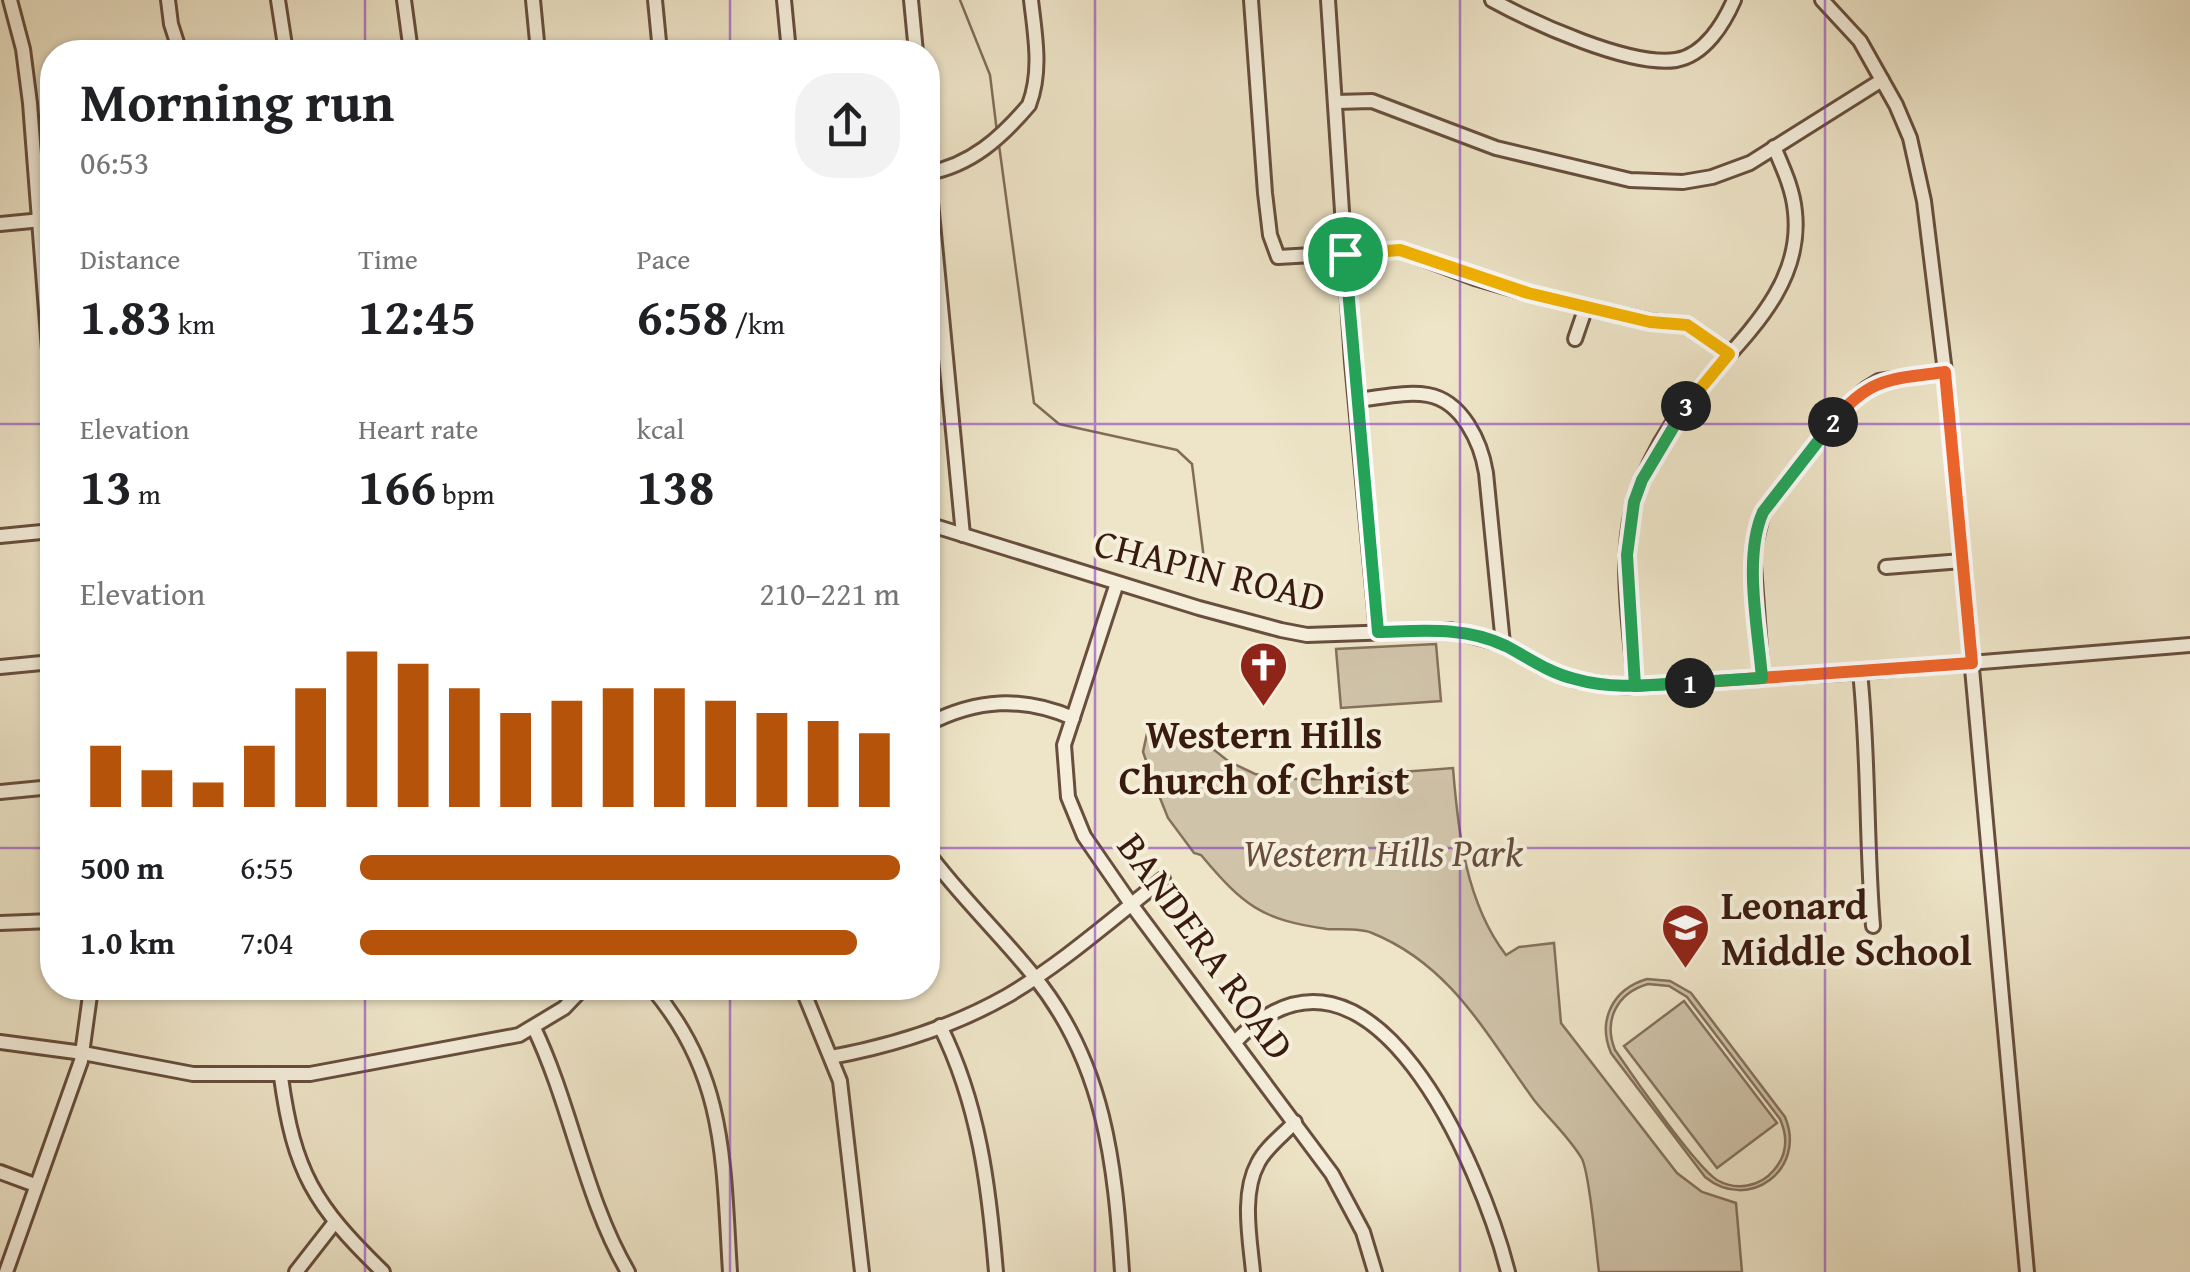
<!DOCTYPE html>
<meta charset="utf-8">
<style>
body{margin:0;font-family:"Gentium Book Plus",serif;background:#f2f2f2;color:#202124;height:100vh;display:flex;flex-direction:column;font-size:38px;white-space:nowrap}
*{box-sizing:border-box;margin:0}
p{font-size:32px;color:#757577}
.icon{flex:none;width:55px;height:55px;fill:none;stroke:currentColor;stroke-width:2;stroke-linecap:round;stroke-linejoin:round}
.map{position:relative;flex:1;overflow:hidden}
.sheet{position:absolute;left:40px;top:40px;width:900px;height:960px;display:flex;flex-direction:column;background:#fff;border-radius:40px;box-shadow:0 2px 8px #0004}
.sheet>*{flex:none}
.pin{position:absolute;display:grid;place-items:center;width:85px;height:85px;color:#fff;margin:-42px;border:5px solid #fff;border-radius:50%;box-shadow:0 2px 10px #0007}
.km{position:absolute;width:50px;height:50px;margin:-25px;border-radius:50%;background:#222;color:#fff;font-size:28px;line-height:50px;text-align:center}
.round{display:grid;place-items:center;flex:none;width:105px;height:105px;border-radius:40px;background:#f2f2f2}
.summary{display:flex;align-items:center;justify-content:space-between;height:170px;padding:0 40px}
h1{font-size:55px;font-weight:700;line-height:75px}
.metrics{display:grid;grid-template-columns:repeat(3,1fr);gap:15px;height:170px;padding:10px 40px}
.metrics div{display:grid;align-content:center}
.metrics b{font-size:50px;font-weight:700}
.metrics small{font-size:28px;font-weight:400}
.metrics p{font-size:28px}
.chart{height:280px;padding:20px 40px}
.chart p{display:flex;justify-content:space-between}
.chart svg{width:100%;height:180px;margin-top:10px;stroke:#b45309;stroke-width:6}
ul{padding:0 40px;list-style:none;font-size:32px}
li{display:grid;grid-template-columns:160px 120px 1fr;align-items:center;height:75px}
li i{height:25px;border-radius:12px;background:#b45309}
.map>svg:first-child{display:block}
.green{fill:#cfc3a9;stroke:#84705c;stroke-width:2.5;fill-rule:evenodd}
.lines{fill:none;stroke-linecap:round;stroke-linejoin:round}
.stream{stroke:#816c58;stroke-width:2.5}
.minor-casing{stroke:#674e3d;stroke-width:18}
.minor{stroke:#f4eedb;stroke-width:12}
.split-1-casing{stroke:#fff;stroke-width:20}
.split-2-casing{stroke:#fff;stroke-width:20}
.split-3-casing{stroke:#fff;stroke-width:20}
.split-4-casing{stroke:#fff;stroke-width:20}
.split-1{stroke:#22a559;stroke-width:12}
.split-2{stroke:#f0652b;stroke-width:12}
.split-3{stroke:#22a559;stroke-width:12}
.split-4{stroke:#f5b400;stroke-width:12}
.grid{fill:none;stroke:#7b2cbf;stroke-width:2.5;stroke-opacity:0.55}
.labels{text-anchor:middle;stroke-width:8;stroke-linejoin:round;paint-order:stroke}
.street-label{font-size:40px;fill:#3a1c0f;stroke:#f4eedb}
.poi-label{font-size:40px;font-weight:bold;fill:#3a1c0f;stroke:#f4eedb}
.park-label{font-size:40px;font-style:italic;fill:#674e3d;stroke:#f4eedb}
</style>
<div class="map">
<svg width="2190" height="1272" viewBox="0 0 2190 1272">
<rect width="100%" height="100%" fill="#eee5c8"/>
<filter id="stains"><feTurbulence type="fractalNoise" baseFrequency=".002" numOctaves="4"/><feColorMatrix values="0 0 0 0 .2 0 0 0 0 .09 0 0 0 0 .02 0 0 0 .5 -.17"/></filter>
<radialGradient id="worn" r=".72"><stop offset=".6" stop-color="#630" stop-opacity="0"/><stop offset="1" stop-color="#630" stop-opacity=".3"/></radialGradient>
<!-- green -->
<g class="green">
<path d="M 1436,644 L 1441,701 L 1341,708 L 1336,649 Z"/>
<path d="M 1148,729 L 1208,745 L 1228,761 L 1255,774 L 1286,779 L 1347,779 L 1349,776 L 1453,768 C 1458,832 1466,903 1506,955 L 1519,947 L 1554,943 L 1561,1023 L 1677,1173 L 1702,1192 L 1736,1203 L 1742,1272 L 1599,1272 C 1596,1249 1590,1175 1582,1159 C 1570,1138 1549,1119 1534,1100 C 1486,1034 1451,965 1372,933 C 1361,928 1341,930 1327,929 C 1261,920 1243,905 1201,855 L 1194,853 L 1168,818 L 1154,783 L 1143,752 Z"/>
<path d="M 1647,979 L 1670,981 L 1691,993 L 1785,1117 C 1807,1169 1749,1213 1705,1177 L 1611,1053 C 1597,1020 1613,989 1647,979 ZM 1648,984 L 1669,986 L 1687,997 L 1780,1119 C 1788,1137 1787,1155 1774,1170 C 1760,1187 1736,1191 1717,1180 C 1696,1167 1632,1075 1615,1050 C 1603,1020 1617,993 1648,984 Z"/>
<path d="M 1684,1001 L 1777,1123 L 1717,1168 L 1624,1046 Z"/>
</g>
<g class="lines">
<!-- stream -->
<g class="stream">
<path d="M 960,0 L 990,75 L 997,132"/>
<path d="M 999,145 L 1034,403 L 1059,424 L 1177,450 L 1192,464 L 1205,567"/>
</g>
<defs>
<g id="minor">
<path d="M 10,0 L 23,49 L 30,103 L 52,389"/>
<path d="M 168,0 L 171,24 L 180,52"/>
<path d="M 278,0 L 286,52"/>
<path d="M 404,0 L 411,52"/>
<path d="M 533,0 L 538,52"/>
<path d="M 655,0 L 660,52"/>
<path d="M 784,0 L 789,52"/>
<path d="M 911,0 L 916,52"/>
<path d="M 1251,0 L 1265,193 L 1270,235 L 1278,257 L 1400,250 L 1475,278 L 1527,293 L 1650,321 L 1687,325 L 1729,354"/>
<path d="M 1328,0 L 1352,362 L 1377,632"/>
<path d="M 1492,0 C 1534,23 1630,67 1676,60 C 1705,55 1724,23 1734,0"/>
<path d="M 1822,0 L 1860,41 L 1896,105 L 1910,138 L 1924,201 L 1945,372 L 2027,1272"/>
<path d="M 1336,102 L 1372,101 L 1496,148 L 1630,180 L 1683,182 L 1712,177 L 1750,163 L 1882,80"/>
<path d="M 928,171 L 963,535"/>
<path d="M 928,173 C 971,165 1001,138 1029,105 C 1042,71 1035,35 1031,0"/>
<path d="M 0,224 L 52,219"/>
<path d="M 1575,339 L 1586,307"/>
<path d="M 1356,400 C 1379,398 1405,391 1428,395 C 1462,401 1481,442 1486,473 L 1503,644"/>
<path d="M 928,524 L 1199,608 L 1281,630 L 1307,635 L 1450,630 L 1503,644 L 1542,667 L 1575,680 L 1626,687 L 1860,672 L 2190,645"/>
<path d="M 0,536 L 52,531"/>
<path d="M 1886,567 L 1962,561"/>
<path d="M 1117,583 L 1064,745 L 1068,797 L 1084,836 L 1131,904 L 1332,1174 L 1363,1232 L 1375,1272"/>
<path d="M 0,667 L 52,662"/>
<path d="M 1860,672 C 1869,757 1866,841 1873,926"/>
<path d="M 1762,677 L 1753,552 L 1763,512 L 1845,407 L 1866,389 L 1879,381 L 1945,372"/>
<path d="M 1635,686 C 1630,621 1615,545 1641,483 C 1651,459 1666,431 1682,410 C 1727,349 1804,296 1795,212 C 1793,189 1783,168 1774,147"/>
<path d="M 928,724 C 977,699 1022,696 1073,718"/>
<path d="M 0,792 L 52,787"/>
<path d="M 928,853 C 960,896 999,933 1033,975 C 1105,1063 1115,1164 1122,1272"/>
<path d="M 928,878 L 940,869"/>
<path d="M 0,923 L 52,921"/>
<path d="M 652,988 C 727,1076 723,1163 730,1272"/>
<path d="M 802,988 L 840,1081 L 862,1272"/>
<path d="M 940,1026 C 979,1104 989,1187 996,1272"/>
<path d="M 534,1028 C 571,1105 585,1199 628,1272"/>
<path d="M 0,1042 L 83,1053 L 193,1074 L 310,1074 L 519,1035 L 564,1008 L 583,988"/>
<path d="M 1235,1042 C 1371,901 1482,1170 1508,1272"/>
<path d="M 831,1057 C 891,1046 954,1026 1007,996 C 1063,963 1112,919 1163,879"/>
<path d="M 281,1077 C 294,1172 314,1205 383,1272"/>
<path d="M 0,1172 L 35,1185"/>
<path d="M 6,1272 L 81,1061 L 91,988"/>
<path d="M 296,1272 L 335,1222"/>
<path d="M 1253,1272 C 1250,1239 1241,1194 1258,1163 C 1266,1147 1283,1135 1295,1122"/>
</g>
</defs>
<!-- minor casing -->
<use href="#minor" class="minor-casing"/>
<!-- minor -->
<use href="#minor" class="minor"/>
</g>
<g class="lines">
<defs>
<path id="split-1" d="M 1345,254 L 1378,632 C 1421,631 1465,626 1506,646 C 1529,658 1549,673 1575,679 C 1613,690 1651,685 1690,683"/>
<path id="split-2" d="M 1690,683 L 1972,663 L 1945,372 C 1892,379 1869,377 1833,422"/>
<path id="split-3" d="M 1686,406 L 1642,480 L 1634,502 L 1627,555 L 1635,686 L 1762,678 C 1758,628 1743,557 1763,512 L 1833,422"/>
<path id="split-4" d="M 1345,254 L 1400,250 L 1528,293 L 1650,322 L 1687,325 L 1729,354 L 1686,406"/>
</defs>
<!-- split-1 casing -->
<use href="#split-1" class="split-1-casing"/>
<!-- split-2 casing -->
<use href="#split-2" class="split-2-casing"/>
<!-- split-3 casing -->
<use href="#split-3" class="split-3-casing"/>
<!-- split-4 casing -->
<use href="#split-4" class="split-4-casing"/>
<!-- split-1 -->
<use href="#split-1" class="split-1"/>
<!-- split-2 -->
<use href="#split-2" class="split-2"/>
<!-- split-3 -->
<use href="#split-3" class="split-3"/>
<!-- split-4 -->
<use href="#split-4" class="split-4"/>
</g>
<!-- grid -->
<path class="grid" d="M 365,0 L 365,52M 730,0 L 730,52M 1095,0 L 1095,1272M 1460,0 L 1460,1272M 1825,0 L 1825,1272M 0,424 L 52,424M 928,424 L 2190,424M 0,848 L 52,848M 928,848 L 2190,848M 365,988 L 365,1272M 730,988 L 730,1272"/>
<!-- icons -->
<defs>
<symbol id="church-pin" viewBox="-11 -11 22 30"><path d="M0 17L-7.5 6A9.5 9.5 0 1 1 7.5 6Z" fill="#8f2418" stroke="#f4eedb"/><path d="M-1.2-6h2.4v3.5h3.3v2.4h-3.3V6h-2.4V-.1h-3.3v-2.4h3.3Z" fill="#fff"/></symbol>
<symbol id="school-pin" viewBox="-11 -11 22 30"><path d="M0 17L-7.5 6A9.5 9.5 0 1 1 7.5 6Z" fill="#8f2418" stroke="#f4eedb"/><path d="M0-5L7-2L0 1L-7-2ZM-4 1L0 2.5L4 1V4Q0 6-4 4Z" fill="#fff"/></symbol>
</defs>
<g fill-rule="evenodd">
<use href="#church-pin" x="1236" y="638" width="55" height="75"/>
<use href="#school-pin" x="1658" y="900" width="55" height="75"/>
</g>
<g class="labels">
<!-- street labels -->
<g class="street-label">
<text transform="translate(1210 570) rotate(14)" y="14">CHAPIN ROAD</text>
<text transform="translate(1206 946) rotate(54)" y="14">BANDERA ROAD</text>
</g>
<!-- poi labels -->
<g class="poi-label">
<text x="1264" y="748">Western Hills<tspan x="1264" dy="46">Church of Christ</tspan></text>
<text x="1721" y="919" text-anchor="start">Leonard<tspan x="1721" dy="46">Middle School</tspan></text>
</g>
<!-- park labels -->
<g class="park-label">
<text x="1383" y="866">Western Hills Park</text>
</g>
</g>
<rect width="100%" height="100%" filter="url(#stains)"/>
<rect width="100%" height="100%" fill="url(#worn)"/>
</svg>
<div class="pin" style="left:1345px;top:254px;background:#1e9e55"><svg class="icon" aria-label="arrive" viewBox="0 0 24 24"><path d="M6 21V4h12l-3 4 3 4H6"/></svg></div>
<b class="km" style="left:1690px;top:683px">1</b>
<b class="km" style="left:1833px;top:422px">2</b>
<b class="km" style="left:1686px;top:406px">3</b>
<section class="sheet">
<div class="summary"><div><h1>Morning run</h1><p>06:53</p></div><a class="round"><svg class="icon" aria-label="share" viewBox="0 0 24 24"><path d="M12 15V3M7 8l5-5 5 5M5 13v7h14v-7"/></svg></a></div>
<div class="metrics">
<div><p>Distance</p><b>1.83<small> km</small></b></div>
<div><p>Time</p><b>12:45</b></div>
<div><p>Pace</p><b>6:58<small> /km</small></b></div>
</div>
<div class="metrics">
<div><p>Elevation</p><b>13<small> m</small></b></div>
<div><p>Heart rate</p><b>166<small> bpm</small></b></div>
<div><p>kcal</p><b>138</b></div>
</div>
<div class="chart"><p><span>Elevation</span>210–221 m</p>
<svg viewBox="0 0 160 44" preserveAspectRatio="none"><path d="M5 44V29M15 44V35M25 44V38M35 44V29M45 44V15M55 44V6M65 44V9M75 44V15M85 44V21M95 44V18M105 44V15M115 44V15M125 44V18M135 44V21M145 44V23M155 44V26"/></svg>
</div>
<ul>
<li><b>500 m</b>6:55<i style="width:100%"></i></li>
<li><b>1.0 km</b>7:04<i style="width:92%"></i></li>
</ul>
</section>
</div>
